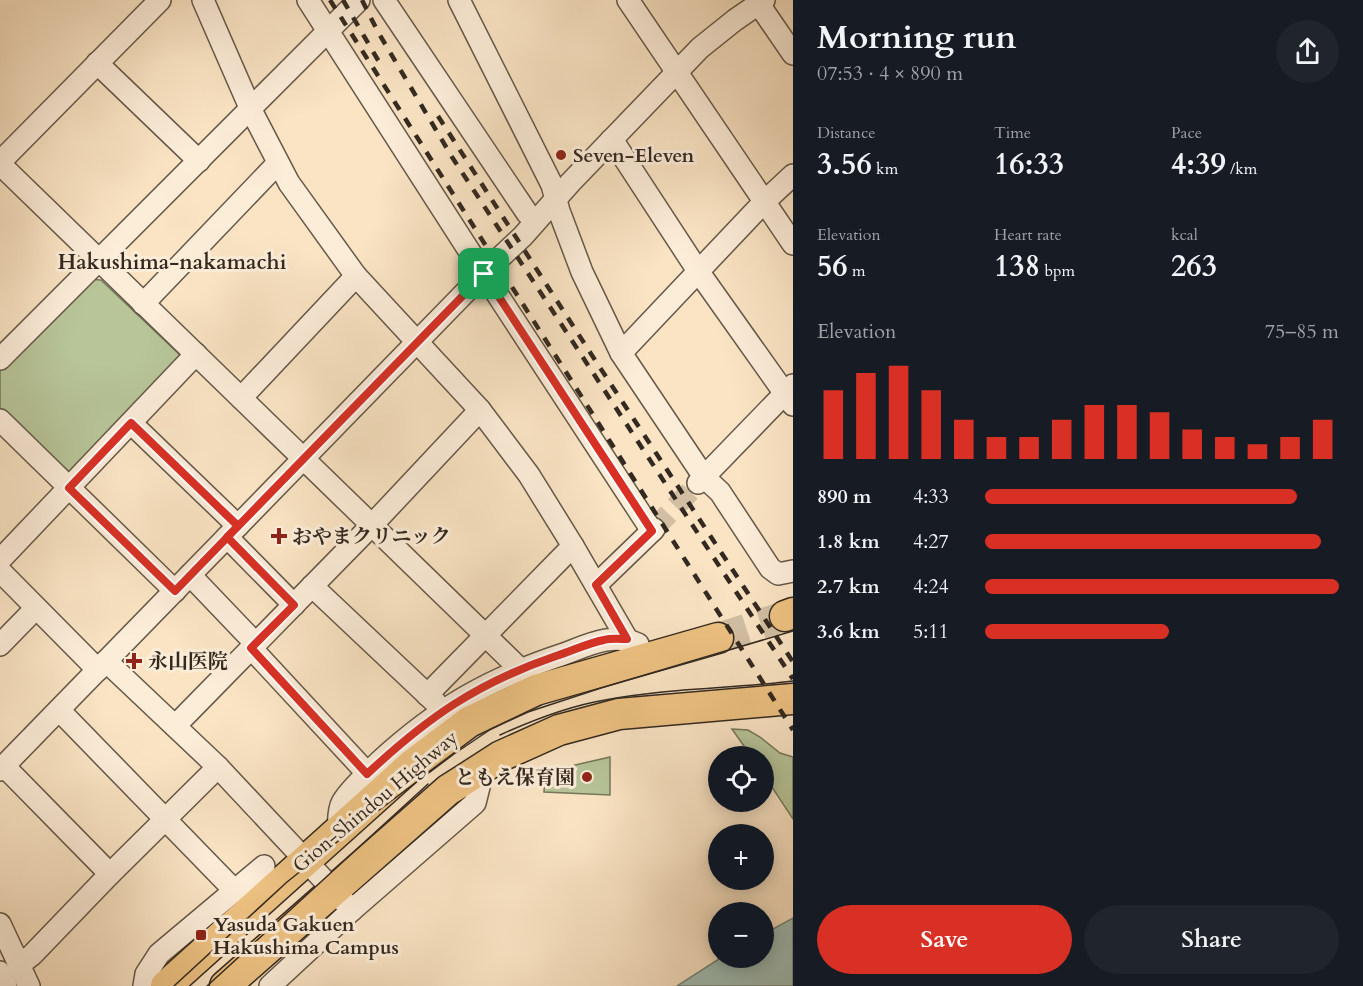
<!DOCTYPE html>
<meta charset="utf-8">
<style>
body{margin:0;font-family:Cardo,"Noto Serif JP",serif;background:#20242c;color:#f1f3f6;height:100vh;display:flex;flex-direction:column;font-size:22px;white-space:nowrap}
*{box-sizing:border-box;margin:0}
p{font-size:20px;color:#9ea1a6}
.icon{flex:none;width:33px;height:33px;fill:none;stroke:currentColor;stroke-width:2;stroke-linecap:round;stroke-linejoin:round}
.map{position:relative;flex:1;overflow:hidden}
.drawer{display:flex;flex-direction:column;background:#171b24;width:570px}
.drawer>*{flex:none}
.tools{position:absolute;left:708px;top:746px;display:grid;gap:12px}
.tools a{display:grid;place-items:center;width:66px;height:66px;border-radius:50%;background:#171b24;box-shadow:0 3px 15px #0003;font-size:30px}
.pin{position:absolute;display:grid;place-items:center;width:51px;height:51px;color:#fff;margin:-26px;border-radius:12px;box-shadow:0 3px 9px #0006}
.round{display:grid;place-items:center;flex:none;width:63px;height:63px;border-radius:32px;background:#20242c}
.summary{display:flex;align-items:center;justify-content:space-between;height:102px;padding:0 24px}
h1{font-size:33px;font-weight:600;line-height:45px}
.figures{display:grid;grid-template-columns:repeat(3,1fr);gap:9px;height:102px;padding:6px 24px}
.figures div{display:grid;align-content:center}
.figures b{font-size:30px;font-weight:600}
.figures small{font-size:16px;font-weight:400}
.figures p{font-size:16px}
.chart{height:168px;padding:12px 24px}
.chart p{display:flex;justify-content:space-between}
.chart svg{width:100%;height:108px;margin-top:6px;stroke:#d93025;stroke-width:6}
.cta{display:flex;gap:12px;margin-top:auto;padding:12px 24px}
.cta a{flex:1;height:69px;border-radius:36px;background:#d93025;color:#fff;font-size:24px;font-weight:600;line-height:69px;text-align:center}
.cta a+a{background:#20242c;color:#f1f3f6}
ul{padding:0 24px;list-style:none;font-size:20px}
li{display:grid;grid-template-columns:96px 72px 1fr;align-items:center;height:45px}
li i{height:15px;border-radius:8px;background:#d93025}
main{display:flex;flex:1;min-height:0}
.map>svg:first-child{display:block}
.green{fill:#b7c599;stroke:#75775c;stroke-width:1.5}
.water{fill:#9ebeb6;stroke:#73827a;stroke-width:1.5}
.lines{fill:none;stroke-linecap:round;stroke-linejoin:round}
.minor-tunnel{stroke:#d2bfa3;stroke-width:21;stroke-dasharray:21 10;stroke-linecap:butt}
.highway-tunnel{stroke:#d2bfa3;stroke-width:30;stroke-dasharray:30 15;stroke-linecap:butt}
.minor-casing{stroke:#655849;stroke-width:24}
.highway-casing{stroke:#332920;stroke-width:33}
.minor{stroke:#fcedd9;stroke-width:21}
.highway{stroke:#edc282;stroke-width:30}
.tram{stroke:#332920;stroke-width:1.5}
.rail{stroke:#332920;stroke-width:4.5;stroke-dasharray:10 10;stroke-linecap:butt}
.route-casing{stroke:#fff;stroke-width:12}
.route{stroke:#d93025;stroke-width:8}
.poi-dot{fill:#8f2418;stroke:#fcedd9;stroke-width:2}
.labels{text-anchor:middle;stroke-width:6;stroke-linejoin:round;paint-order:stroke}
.poi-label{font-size:20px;font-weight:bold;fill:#332920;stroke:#fcedd9;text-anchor:start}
.street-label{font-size:20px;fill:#332920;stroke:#fcedd9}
.neighbourhood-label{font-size:21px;font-weight:bold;fill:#332920;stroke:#fcedd9}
</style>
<main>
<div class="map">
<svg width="793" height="986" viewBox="0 0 793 986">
<rect width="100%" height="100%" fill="#fae4c4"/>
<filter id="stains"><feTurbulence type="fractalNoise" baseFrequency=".00333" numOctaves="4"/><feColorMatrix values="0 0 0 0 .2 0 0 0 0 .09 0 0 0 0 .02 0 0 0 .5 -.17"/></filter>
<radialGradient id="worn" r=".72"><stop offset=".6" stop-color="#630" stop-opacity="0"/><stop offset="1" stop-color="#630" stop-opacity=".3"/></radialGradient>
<!-- green -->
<g class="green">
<path d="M 88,279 L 101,280 L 179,354 L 178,361 L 70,474 L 0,413 L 0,366 Z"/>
<path d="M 732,729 L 748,730 L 760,737 L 780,753 L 793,757 L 793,819 L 764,775 L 764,756 L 751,756 Z"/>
<path d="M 610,757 L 610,795 L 544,792 L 545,775 L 562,768 Z"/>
</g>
<!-- water -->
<path class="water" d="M 793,918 L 793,986 L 677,986 L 722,957 L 764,957 L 764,934 Z"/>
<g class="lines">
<!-- minor-tunnel -->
<path class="minor-tunnel" d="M 654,529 L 698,483"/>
<!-- highway-tunnel -->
<path class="highway-tunnel" d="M 718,638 L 785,616"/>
<defs>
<g id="minor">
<path d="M 203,0 L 251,110 L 289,183 L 356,276 L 480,410 L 529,475 L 573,546 L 627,639"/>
<path d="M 308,0 L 484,274 L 652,531"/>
<path d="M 384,0 L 527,213 L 535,221"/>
<path d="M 459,0 L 552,185 L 559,211 L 582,272 L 621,353 L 704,477 L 720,492 L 770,568 L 778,574 L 793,571"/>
<path d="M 628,0 L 793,244"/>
<path d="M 756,0 L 793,54"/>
<path d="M 97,63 L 199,161"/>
<path d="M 611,140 L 617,147 L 698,271 L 793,405"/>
<path d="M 0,162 L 160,0"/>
<path d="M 0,164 L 520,669"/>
<path d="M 143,304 L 278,163"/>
<path d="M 621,353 L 764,202 L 793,175"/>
<path d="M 0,359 L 359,0"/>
<path d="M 241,398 L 356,276"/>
<path d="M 0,420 L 175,591"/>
<path d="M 131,423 L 238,526"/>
<path d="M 698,483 L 793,385"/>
<path d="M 227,537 L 294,605"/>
<path d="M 0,560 L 196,354"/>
<path d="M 0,571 L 98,670"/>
<path d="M 190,575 L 255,643"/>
<path d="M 596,585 L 654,529"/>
<path d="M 312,586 L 436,703"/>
<path d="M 0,645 L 36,608"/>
<path d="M 251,648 L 367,773"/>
<path d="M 106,661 L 218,767 L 352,910"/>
<path d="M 427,695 L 573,546"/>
<path d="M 59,710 L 235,891"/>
<path d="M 175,726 L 372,525 L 480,410"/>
<path d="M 4,766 L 110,874"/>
<path d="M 0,770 L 490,267 L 523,236 L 570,183 L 700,48 L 735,20 L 764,0"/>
<path d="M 338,830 C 339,822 338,810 342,803 C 347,792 370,771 379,762 C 438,708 488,679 564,654 C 588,645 613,632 638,644"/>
<path d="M 0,924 L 29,986"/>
<path d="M 19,965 L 32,955 L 110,874 L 218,767"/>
<path d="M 0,972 L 6,986"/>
<path d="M 144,986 L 146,974 L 159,954 L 264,866"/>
<path d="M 270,986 L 352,910 L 475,803 L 484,767"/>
</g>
<g id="highway">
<path d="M 785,616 L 793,613"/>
<path d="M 166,986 L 413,764 L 469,722 L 536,690 L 718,638"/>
<path d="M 225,986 L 448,790 L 501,756 L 559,730 L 619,714 L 793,699"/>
</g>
</defs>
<!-- minor casing -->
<use href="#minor" class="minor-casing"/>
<!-- highway casing -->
<use href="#highway" class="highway-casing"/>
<!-- minor -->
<use href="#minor" class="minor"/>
<!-- highway -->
<use href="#highway" class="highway"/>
<!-- tram -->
<g class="tram">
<path d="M 500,735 C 533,720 569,706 605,700 C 667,688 731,689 793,681"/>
<path d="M 174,986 L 287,882 L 347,834 L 454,754 L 491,729 L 528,712 L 601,688 L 793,631"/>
<path d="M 207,986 L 428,784"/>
</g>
<!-- rail -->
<g class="rail">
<path d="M 330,0 L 793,730"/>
<path d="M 343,0 L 382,67"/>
<path d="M 362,0 L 378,32 L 452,157 L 793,679"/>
<path d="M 438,116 L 595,360 L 793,662"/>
</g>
</g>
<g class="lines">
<defs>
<path id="route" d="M 484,274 L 318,444 C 270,493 223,542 175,591 L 69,488 L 131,423 L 238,526 L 227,537 L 294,605 L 251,648 L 367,774 C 428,717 477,683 556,656 C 572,651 588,643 604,640 C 611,638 620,639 627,639 L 596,585 L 652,531 L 484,274"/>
</defs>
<!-- route casing -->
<use href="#route" class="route-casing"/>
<!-- route -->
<use href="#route" class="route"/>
</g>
<!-- markers -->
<g class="poi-dot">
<circle cx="561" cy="155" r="6"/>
<path d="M276 527h6v6h6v6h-6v6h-6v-6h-6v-6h6z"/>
<path d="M131 652h6v6h6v6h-6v6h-6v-6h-6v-6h6z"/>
<circle cx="587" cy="777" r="6"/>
<rect x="195" y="929" width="12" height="12" rx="3"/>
</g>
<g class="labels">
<!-- poi labels -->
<g class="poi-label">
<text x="573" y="162">Seven-Eleven</text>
<text x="292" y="543">おやまクリニック</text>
<text x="148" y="668">永山医院</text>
<text x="575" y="784" text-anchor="end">ともえ保育園</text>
<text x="213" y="931">Yasuda Gakuen<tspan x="213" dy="23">Hakushima Campus</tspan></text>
</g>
<!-- street labels -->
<g class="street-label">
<text transform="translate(375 801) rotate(-40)" y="7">Gion-Shindou Highway</text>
</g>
<!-- neighbourhood labels -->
<g class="neighbourhood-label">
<text x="172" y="269">Hakushima-nakamachi</text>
</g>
</g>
<rect width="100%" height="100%" filter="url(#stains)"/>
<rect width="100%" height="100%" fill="url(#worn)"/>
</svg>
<div class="tools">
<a><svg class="icon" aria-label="locate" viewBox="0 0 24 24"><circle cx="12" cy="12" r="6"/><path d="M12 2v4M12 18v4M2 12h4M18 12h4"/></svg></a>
<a>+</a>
<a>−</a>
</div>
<div class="pin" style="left:484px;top:274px;background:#1e9e55"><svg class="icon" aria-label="arrive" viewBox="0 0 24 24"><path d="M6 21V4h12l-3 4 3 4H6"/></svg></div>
</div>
<section class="drawer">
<div class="summary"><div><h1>Morning run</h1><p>07:53 · 4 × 890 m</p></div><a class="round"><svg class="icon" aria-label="share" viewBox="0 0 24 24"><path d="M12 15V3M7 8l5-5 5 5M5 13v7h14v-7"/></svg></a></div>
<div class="figures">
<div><p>Distance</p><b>3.56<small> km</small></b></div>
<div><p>Time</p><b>16:33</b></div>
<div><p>Pace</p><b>4:39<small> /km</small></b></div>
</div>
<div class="figures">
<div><p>Elevation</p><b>56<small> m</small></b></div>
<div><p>Heart rate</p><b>138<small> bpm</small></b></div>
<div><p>kcal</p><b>263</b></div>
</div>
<div class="chart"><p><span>Elevation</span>75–85 m</p>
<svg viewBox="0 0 160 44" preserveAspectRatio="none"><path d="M5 44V16M15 44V9M25 44V6M35 44V16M45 44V28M55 44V35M65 44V35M75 44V28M85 44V22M95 44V22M105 44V25M115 44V32M125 44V35M135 44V38M145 44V35M155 44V28"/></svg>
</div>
<ul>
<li><b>890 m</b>4:33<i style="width:88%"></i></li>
<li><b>1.8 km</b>4:27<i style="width:95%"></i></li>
<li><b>2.7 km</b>4:24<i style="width:100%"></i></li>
<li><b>3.6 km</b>5:11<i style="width:52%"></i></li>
</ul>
<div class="cta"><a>Save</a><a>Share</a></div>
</section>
</main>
